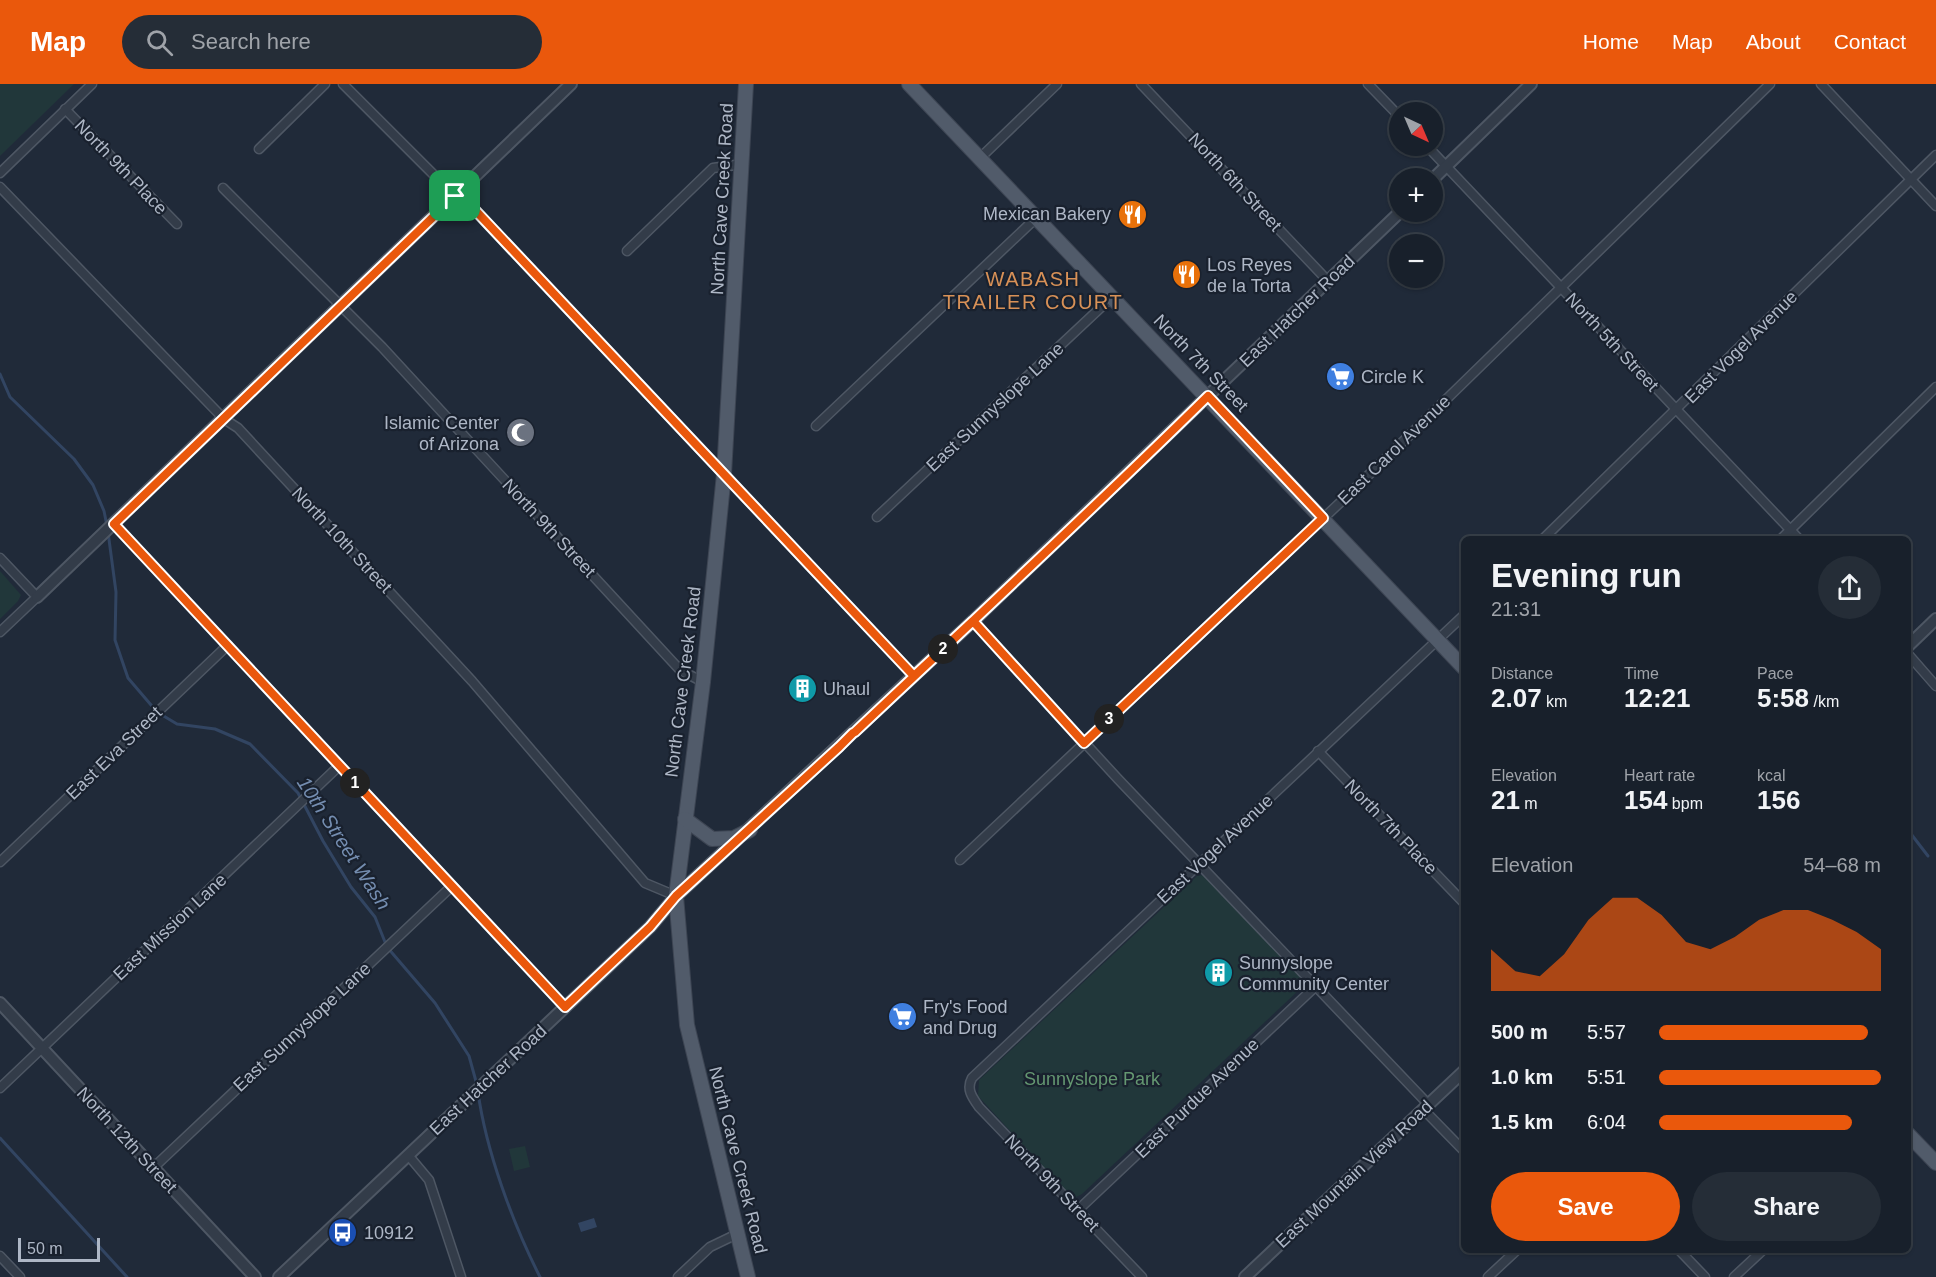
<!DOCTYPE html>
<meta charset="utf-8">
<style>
body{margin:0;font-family:Arial,sans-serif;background:#252d37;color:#f1f3f6;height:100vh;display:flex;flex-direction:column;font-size:22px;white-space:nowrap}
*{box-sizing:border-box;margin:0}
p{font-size:20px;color:#9fa3a9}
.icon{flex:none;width:33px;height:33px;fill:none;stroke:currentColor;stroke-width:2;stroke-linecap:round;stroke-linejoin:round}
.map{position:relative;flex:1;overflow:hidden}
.panel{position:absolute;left:1461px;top:452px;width:450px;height:717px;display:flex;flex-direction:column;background:#18202b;border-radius:9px;box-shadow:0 2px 4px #0004,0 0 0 2px #363e47}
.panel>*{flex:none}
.needle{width:39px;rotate:136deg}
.controls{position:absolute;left:1389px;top:18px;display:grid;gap:12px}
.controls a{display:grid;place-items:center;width:54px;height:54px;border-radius:50%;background:#18202b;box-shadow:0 2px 4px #0004,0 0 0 2px #363e47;font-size:30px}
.scale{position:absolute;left:18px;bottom:15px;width:82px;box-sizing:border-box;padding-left:6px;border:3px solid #aeb7c6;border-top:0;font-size:16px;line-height:21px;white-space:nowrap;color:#aeb7c6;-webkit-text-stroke:4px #19212e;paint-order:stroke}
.pin{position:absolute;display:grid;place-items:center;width:51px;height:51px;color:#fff;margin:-26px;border-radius:12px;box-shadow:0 3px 9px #0006}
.km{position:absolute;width:30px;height:30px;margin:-15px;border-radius:50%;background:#222;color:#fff;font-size:16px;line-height:30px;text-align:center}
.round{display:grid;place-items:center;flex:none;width:63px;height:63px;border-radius:32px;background:#252d37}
.head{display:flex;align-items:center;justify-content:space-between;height:102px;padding:0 30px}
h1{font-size:33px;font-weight:600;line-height:45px}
.metrics{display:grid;grid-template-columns:repeat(3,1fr);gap:9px;height:102px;padding:6px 30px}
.metrics div{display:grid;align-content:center}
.metrics b{font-size:26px;font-weight:600}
.metrics small{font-size:16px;font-weight:400}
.metrics p{font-size:16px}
.chart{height:168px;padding:12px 30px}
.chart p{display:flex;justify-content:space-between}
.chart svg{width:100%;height:108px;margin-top:6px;fill:#ea580c;opacity:.7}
.cta{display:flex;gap:12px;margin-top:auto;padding:12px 30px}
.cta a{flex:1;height:69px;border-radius:36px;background:#ea580c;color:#fff;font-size:24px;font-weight:600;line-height:69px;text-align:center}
.cta a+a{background:#252d37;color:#f1f3f6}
ul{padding:0 30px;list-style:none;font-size:20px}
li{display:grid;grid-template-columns:96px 72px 1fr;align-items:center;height:45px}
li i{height:15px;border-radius:8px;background:#ea580c}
header{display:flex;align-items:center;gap:36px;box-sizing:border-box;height:84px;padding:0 30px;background:#ea580c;color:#fff}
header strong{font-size:28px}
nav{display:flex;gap:33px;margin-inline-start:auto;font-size:21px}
.search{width:420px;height:54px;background:#252d37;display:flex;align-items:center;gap:15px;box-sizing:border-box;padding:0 21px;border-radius:33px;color:#9fa3a9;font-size:22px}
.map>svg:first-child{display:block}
.green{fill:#21373a}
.water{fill:#324562}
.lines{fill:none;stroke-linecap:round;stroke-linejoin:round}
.stream{stroke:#324562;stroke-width:3}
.minor-casing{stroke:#4e5764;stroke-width:11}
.tertiary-casing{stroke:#4e5764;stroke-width:14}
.primary-casing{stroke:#3d4553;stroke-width:16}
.minor{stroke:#333c49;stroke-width:8}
.tertiary{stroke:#333c49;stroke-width:10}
.primary{stroke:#515b6a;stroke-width:14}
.route-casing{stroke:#fff;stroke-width:12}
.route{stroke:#ea580c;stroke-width:8}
.labels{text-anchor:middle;stroke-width:4.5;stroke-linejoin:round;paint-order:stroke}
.street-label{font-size:18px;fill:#aeb7c6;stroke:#19212e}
.poi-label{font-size:18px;fill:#aeb7c6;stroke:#19212e;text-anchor:start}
.park-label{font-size:18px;fill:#649771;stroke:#19212e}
.neighbourhood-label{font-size:20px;letter-spacing:1.5px;fill:#d89157;stroke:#19212e}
.water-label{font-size:20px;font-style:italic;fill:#748db0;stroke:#19212e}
</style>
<header>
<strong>Map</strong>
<div class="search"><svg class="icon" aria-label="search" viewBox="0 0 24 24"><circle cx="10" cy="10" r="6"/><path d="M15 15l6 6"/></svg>Search here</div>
<nav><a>Home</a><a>Map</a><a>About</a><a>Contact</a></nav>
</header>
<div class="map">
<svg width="1936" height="1193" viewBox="0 0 1936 1193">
<rect width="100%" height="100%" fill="#202a39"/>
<!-- green -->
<g class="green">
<path d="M 0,0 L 74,0 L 0,72 Z"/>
<path d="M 0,487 L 21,511 L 18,517 L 0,535 Z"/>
<path d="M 1204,791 L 1302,893 L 1300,905 L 1082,1110 L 1076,1113 L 1070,1112 L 978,1012 L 979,996 L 1197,792 Z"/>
<path d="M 525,1062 L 530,1083 L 514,1087 L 509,1065 Z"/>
</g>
<!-- water -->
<path class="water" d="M 594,1134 L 597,1143 L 581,1148 L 578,1139 Z"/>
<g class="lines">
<!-- stream -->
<g class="stream">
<path d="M 0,290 L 10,313 L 74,375 L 93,401 L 104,427 L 107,442"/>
<path d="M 108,448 L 116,508 L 115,556 L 128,594 L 157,628 L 177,640 L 215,645 L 250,660 L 298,709 L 323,757 L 351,803 L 375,833 L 387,863 L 435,919 L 469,972 L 477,1001"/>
<path d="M 1908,746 L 1928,772"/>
<path d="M 478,1008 C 486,1067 513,1140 540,1193"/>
<path d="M 0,1054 L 127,1193"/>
</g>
<defs>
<g id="minor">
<path d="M 343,0 L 455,112"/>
<path d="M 1141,0 L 1328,197"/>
<path d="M 1368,0 L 1400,33"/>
<path d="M 1821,0 L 1936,122"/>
<path d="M 65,25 L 177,140"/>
<path d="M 1427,62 L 1798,454"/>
<path d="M 259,65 L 325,0"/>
<path d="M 979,75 L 1057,0"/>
<path d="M 0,89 L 92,0"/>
<path d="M 0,103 L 224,335 L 238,344 L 472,597 L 645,799 L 676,812"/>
<path d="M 223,104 L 382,263 L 680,586 L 703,598"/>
<path d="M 458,109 L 914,592"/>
<path d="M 627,167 L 713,84 L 743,80"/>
<path d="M 816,342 L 1036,134"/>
<path d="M 877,433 L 1112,213"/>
<path d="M 114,440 L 565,923"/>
<path d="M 1544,454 L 1936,71"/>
<path d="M 1782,454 L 1936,303"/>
<path d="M 0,474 L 37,513 L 0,548"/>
<path d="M 973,537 L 1118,695 L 1428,1020"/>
<path d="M 1908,570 L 1936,602"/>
<path d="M 1318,667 L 1464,819"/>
<path d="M 960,776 L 1346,413 L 1770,0"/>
<path d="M 0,778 L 228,561"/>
<path d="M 0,1004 L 339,682"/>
<path d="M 1423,1025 L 1464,1067"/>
<path d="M 408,1071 L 429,1096 L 461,1193"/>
<path d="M 152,1085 L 452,802"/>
<path d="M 1078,1126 L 1317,901"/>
<path d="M 1679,1166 L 1705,1193"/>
<path d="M 0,1172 L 20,1193"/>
<path d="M 678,1193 L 710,1163 L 737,1150"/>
<path d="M 1142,1193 L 979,1023 C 972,1013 966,1005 972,994 L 1464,531"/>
<path d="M 1488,1193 L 1517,1166"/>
<path d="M 1734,1193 L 1763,1166"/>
</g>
<g id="tertiary">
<path d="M 1432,96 L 1531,0"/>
<path d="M 37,513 L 571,0"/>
<path d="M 1908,562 L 1936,535"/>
<path d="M 0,919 L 255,1193"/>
<path d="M 279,1193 L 650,843 L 676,812 L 973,537 L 1400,128"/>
<path d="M 1245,1193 L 1464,987"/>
</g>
<g id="primary">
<path d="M 746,0 L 724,390 L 703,598 L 676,812 L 687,941 L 748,1193"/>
<path d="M 909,0 L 1464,584"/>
<path d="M 685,735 L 712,755 L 734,754 L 750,746"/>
<path d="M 1908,1050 L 1936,1079"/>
</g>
</defs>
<!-- minor casing -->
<use href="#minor" class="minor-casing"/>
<!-- tertiary casing -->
<use href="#tertiary" class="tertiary-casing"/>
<!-- primary casing -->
<use href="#primary" class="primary-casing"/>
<!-- minor -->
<use href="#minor" class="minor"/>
<!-- tertiary -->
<use href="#tertiary" class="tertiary"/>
<!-- primary -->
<use href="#primary" class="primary"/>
</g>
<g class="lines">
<defs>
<path id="route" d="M 455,112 L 114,440 L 565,923 L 650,843 L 676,812 L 839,663 L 853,649 L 855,648 C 973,537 1092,426 1208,312 L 1323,434 L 1084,659 L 973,537 L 914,592 L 459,109 L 455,112"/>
</defs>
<!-- route casing -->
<use href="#route" class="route-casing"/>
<!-- route -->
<use href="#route" class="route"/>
</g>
<!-- icons -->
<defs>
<symbol id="restaurant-disc" viewBox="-11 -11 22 22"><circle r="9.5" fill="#e8710a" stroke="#19212e"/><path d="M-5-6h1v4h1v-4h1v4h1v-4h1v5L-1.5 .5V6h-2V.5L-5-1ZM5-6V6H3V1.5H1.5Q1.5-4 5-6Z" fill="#fff"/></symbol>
<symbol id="supermarket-disc" viewBox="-11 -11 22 22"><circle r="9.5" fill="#3f7fe0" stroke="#19212e"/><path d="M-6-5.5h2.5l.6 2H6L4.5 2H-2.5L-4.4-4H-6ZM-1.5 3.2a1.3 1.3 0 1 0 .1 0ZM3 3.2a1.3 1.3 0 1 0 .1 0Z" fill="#fff"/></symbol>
<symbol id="mosque-disc" viewBox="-11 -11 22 22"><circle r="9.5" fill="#6b7280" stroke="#19212e"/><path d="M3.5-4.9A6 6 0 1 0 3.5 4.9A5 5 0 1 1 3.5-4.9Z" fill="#fff"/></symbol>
<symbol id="building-disc" viewBox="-11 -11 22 22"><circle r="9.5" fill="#0f9aa8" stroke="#19212e"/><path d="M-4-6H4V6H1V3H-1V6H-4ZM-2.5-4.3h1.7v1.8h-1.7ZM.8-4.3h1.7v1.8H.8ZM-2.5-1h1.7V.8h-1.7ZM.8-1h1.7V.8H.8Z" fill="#fff"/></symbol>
<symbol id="bus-disc" viewBox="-11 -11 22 22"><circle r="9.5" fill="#1a4fb4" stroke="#19212e"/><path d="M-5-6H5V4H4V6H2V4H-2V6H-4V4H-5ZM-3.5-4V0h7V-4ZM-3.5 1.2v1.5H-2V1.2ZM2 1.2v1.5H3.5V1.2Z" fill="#fff"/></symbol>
</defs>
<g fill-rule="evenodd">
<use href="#restaurant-disc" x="1116" y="114" width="33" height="33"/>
<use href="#restaurant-disc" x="1170" y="174" width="33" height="33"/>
<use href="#supermarket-disc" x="1324" y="276" width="33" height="33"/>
<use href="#mosque-disc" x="504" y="332" width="33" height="33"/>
<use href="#building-disc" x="786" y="588" width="33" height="33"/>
<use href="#building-disc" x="1202" y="872" width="33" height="33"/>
<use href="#supermarket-disc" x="886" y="916" width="33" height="33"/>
<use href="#bus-disc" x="326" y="1132" width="33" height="33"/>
</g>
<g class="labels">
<!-- street labels -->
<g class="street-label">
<text transform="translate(121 83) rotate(46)" y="6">North 9th Place</text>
<text transform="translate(1235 98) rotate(47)" y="6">North 6th Street</text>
<text transform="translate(722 115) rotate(-87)" y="6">North Cave Creek Road</text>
<text transform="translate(1297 227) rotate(-44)" y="6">East Hatcher Road</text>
<text transform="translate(1612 258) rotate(47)" y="6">North 5th Street</text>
<text transform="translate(1741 263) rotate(-45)" y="6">East Vogel Avenue</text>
<text transform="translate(1201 279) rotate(46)" y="6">North 7th Street</text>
<text transform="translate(995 323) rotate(-43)" y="6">East Sunnyslope Lane</text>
<text transform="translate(1394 366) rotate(-44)" y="6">East Carol Avenue</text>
<text transform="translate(549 444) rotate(47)" y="6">North 9th Street</text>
<text transform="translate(342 456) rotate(47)" y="6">North 10th Street</text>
<text transform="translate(683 598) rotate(-83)" y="6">North Cave Creek Road</text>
<text transform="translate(114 669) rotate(-44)" y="6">East Eva Street</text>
<text transform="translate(1391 743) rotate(46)" y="6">North 7th Place</text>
<text transform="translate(1215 765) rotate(-43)" y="6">East Vogel Avenue</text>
<text transform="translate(170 843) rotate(-43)" y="6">East Mission Lane</text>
<text transform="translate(302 943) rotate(-43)" y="6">East Sunnyslope Lane</text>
<text transform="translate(488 996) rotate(-43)" y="6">East Hatcher Road</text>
<text transform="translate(1197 1014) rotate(-44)" y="6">East Purdue Avenue</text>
<text transform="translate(127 1056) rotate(47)" y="6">North 12th Street</text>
<text transform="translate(738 1076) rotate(76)" y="6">North Cave Creek Road</text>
<text transform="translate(1354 1090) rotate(-43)" y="6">East Mountain View Road</text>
<text transform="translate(1052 1099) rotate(46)" y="6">North 9th Street</text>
</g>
<!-- poi labels -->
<g class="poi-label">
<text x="1111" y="136" text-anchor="end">Mexican Bakery</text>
<text x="1207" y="187">Los Reyes<tspan x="1207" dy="21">de la Torta</tspan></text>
<text x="1361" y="299">Circle K</text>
<text x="499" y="345" text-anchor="end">Islamic Center<tspan x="499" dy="21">of Arizona</tspan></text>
<text x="823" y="611">Uhaul</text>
<text x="1239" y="885">Sunnyslope<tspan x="1239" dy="21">Community Center</tspan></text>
<text x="923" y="929">Fry's Food<tspan x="923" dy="21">and Drug</tspan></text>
<text x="364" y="1155">10912</text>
</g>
<!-- park labels -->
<g class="park-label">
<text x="1092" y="1001">Sunnyslope Park</text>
</g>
<!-- neighbourhood labels -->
<g class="neighbourhood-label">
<text x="1033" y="202">WABASH<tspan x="1033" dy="23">TRAILER COURT</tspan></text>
</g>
<!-- water labels -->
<g class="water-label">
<text transform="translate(344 759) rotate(57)" y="7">10th Street Wash</text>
</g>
</g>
</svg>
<div class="controls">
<a><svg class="needle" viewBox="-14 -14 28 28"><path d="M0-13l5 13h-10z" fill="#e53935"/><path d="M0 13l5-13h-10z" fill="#9fa3a9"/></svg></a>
<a>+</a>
<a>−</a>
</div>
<div class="scale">50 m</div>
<div class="pin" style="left:455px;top:112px;background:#1e9e55"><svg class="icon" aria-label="arrive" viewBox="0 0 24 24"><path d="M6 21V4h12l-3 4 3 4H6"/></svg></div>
<b class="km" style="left:355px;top:699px">1</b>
<b class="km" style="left:943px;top:565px">2</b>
<b class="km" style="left:1109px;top:635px">3</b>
<section class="panel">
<div class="head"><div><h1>Evening run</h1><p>21:31</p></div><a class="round"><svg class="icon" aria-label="share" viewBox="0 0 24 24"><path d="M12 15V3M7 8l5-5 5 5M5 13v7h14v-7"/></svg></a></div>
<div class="metrics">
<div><p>Distance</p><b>2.07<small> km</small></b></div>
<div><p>Time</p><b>12:21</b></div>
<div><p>Pace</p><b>5:58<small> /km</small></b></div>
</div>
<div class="metrics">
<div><p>Elevation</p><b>21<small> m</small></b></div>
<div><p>Heart rate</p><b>154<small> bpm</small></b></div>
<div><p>kcal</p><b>156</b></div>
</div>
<div class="chart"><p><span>Elevation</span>54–68 m</p>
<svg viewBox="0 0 160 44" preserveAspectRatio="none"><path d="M0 44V27L10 36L20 38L30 29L40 15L50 6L60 6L70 13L80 24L90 27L100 22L110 15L120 11L130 11L140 15L150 20L160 27V44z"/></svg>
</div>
<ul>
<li><b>500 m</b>5:57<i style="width:94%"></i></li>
<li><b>1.0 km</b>5:51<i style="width:100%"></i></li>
<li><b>1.5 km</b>6:04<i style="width:87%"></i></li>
</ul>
<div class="cta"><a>Save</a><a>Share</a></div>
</section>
</div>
